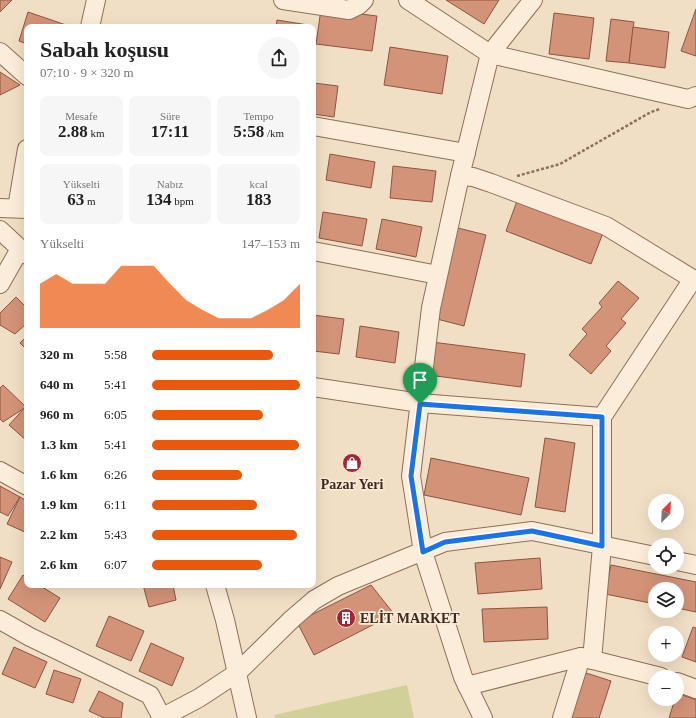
<!DOCTYPE html>
<html lang="tr">
<meta charset="utf-8">
<style>
body{margin:0;font-family:"Times New Roman",serif;background:#f6f6f6;color:#222;height:100vh;display:flex;flex-direction:column;font-size:15px;white-space:nowrap}
*{box-sizing:border-box;margin:0}
p{font-size:13px;color:#767676}
.icon{flex:none;width:22px;height:22px;fill:none;stroke:currentColor;stroke-width:2;stroke-linecap:round;stroke-linejoin:round}
.map{position:relative;flex:1;overflow:hidden}
.drawer{position:absolute;left:24px;top:24px;width:292px;height:564px;display:flex;flex-direction:column;background:#fff;border-radius:8px;box-shadow:0 4px 16px #0002}
.drawer>*{flex:none}
.needle{width:26px;rotate:24deg}
.tools{position:absolute;left:648px;top:494px;display:grid;gap:8px}
.tools a{display:grid;place-items:center;width:36px;height:36px;border-radius:50%;background:#fff;box-shadow:0 4px 16px #0002;font-size:20px}
.pin{position:absolute;display:grid;place-items:center;width:34px;height:34px;color:#fff;margin:-41px -17px;border-radius:50% 50% 50% 0;rotate:-45deg;box-shadow:0 0 4px #0007}
.pin .icon{rotate:45deg}
.round{display:grid;place-items:center;flex:none;width:42px;height:42px;border-radius:21px;background:#f6f6f6}
.head{display:flex;align-items:center;justify-content:space-between;height:68px;padding:0 16px}
h1{font-size:22px;font-weight:700;line-height:30px}
.metrics{display:grid;grid-template-columns:repeat(3,1fr);gap:6px;height:68px;padding:4px 16px}
.metrics div{display:grid;align-content:center;border-radius:8px;background:#f6f6f6;text-align:center}
.metrics b{font-size:17px;font-weight:700}
.metrics small{font-size:11px;font-weight:400}
.metrics p{font-size:11px}
.chart{height:112px;padding:8px 16px}
.chart p{display:flex;justify-content:space-between}
.chart svg{width:100%;height:72px;margin-top:4px;fill:#ea580c;opacity:.7}
ul{padding:0 16px;list-style:none;font-size:13px}
li{display:grid;grid-template-columns:64px 48px 1fr;align-items:center;height:30px}
li i{height:10px;border-radius:5px;background:#ea580c}
.map>svg:first-child{display:block}
.green{fill:#d0d098}
.building{fill:#d29378;stroke:#8e543e}
.lines{fill:none;stroke-linecap:round;stroke-linejoin:round}
.minor-casing{stroke:#8e6f59;stroke-width:20}
.path{stroke:#8e6f59;stroke-width:2.5;stroke-dasharray:3 2;stroke-linecap:butt}
.minor{stroke:#fbedd9;stroke-width:18}
.route-casing{stroke:#fff;stroke-width:8}
.route{stroke:#1a73e8;stroke-width:5}
.labels{text-anchor:middle;stroke-width:3.5;stroke-linejoin:round;paint-order:stroke}
.poi-label{font-size:14px;font-weight:bold;fill:#3d291e;stroke:#f8ead5}
</style>
<div class="map">
<svg width="696" height="718" viewBox="0 0 696 718">
<rect width="100%" height="100%" fill="#f1dfc5"/>
<!-- green -->
<path class="green" d="M 407,685 L 414,718 L 275,718 L 274,715 Z"/>
<!-- building -->
<g class="building">
<path d="M 0,0 L 12,0 L 0,12 Z"/>
<path d="M 446,0 L 499,0 L 484,24 Z"/>
<path d="M 321,9 L 377,16 L 372,51 L 316,44 Z"/>
<path d="M 696,9 L 696,56 L 681,51 Z"/>
<path d="M 28,12 L 66,25 L 65,27 L 27,27 L 27,44 L 19,41 Z"/>
<path d="M 554,13 L 594,18 L 589,59 L 549,54 Z"/>
<path d="M 611,19 L 634,22 L 629,63 L 606,61 Z"/>
<path d="M 277,20 L 308,25 L 307,27 L 276,27 Z"/>
<path d="M 633,27 L 669,32 L 665,68 L 629,63 Z"/>
<path d="M 390,47 L 448,56 L 442,94 L 384,85 Z"/>
<path d="M 0,72 L 20,85 L 0,95 Z"/>
<path d="M 314,83 L 338,86 L 334,117 L 313,114 Z"/>
<path d="M 330,154 L 375,162 L 371,188 L 326,180 Z"/>
<path d="M 393,166 L 436,171 L 432,202 L 390,198 Z"/>
<path d="M 517,201 L 603,233 L 591,264 L 506,231 Z"/>
<path d="M 323,212 L 367,219 L 362,246 L 319,238 Z"/>
<path d="M 382,219 L 422,227 L 416,257 L 376,249 Z"/>
<path d="M 454,227 L 486,235 L 464,326 L 433,318 Z"/>
<path d="M 618,281 L 639,298 L 621,319 L 626,323 L 606,346 L 611,351 L 591,374 L 569,355 L 587,334 L 582,329 L 602,307 L 599,303 Z"/>
<path d="M 16,297 L 27,308 L 27,323 L 15,334 L 0,325 L 0,313 Z"/>
<path d="M 313,315 L 344,319 L 339,354 L 313,351 Z"/>
<path d="M 360,326 L 399,332 L 395,363 L 356,357 Z"/>
<path d="M 27,336 L 27,350 L 20,343 Z"/>
<path d="M 432,342 L 525,354 L 521,387 L 428,375 Z"/>
<path d="M 3,385 L 26,407 L 3,422 L 0,419 L 0,388 Z"/>
<path d="M 27,405 L 27,441 L 9,425 Z"/>
<path d="M 545,438 L 575,443 L 565,512 L 535,507 Z"/>
<path d="M 431,458 L 529,478 L 521,515 L 424,495 Z"/>
<path d="M 0,486 L 20,497 L 8,516 L 0,512 Z"/>
<path d="M 20,497 L 27,501 L 27,533 L 7,524 Z"/>
<path d="M 0,557 L 12,562 L 0,589 Z"/>
<path d="M 540,558 L 542,589 L 478,594 L 475,563 Z"/>
<path d="M 611,565 L 696,582 L 696,612 L 677,608 L 677,589 L 655,589 L 655,604 L 605,594 Z"/>
<path d="M 23,575 L 27,578 L 27,585 L 39,585 L 60,598 L 45,622 L 8,599 Z"/>
<path d="M 143,585 L 173,585 L 176,600 L 149,607 Z"/>
<path d="M 371,585 L 394,614 L 314,655 L 297,622 Z"/>
<path d="M 547,607 L 548,639 L 484,642 L 482,609 Z"/>
<path d="M 109,616 L 144,631 L 131,661 L 96,646 Z"/>
<path d="M 693,627 L 696,628 L 696,662 L 682,657 Z"/>
<path d="M 151,643 L 184,658 L 172,686 L 139,671 Z"/>
<path d="M 14,647 L 47,662 L 35,688 L 2,674 Z"/>
<path d="M 54,670 L 81,679 L 73,703 L 46,694 Z"/>
<path d="M 580,671 L 611,681 L 599,718 L 564,718 Z"/>
<path d="M 99,691 L 123,703 L 121,718 L 104,718 L 89,711 Z"/>
<path d="M 677,693 L 696,700 L 696,718 L 669,718 L 675,699 L 677,699 Z"/>
</g>
<g class="lines">
<defs>
<g id="minor">
<path d="M 283,0 L 349,10 L 359,5 L 364,0"/>
<path d="M 408,0 L 490,54 L 460,176 L 431,308 L 411,476 L 423,552 L 463,677 L 483,718"/>
<path d="M 533,0 L 490,54 L 688,99 L 696,96"/>
<path d="M 90,27 L 96,0"/>
<path d="M 0,52 L 27,76"/>
<path d="M 313,126 L 466,153"/>
<path d="M 460,176 L 473,177 L 491,183 L 606,226 L 696,281"/>
<path d="M 0,208 L 27,209"/>
<path d="M 17,208 L 27,149"/>
<path d="M 0,230 L 27,255"/>
<path d="M 313,251 L 438,275"/>
<path d="M 0,284 L 20,249"/>
<path d="M 313,387 L 420,403 L 602,417"/>
<path d="M 0,471 L 27,486"/>
<path d="M 677,561 L 696,565"/>
<path d="M 215,585 L 225,620 L 247,718"/>
<path d="M 0,620 L 30,637 L 150,695 L 162,718"/>
<path d="M 592,660 L 602,546 L 602,417 L 693,279"/>
<path d="M 677,682 L 696,689"/>
<path d="M 467,686 L 581,657 L 661,677"/>
<path d="M 161,718 L 199,698 L 237,673 L 292,619 L 314,600 L 338,586 L 445,542 L 532,531 L 655,556"/>
<path d="M 562,718 L 581,657"/>
</g>
</defs>
<!-- minor casing -->
<use href="#minor" class="minor-casing"/>
<!-- path -->
<path class="path" d="M 517,176 L 560,164 L 651,112 L 660,109"/>
<!-- minor -->
<use href="#minor" class="minor"/>
</g>
<g class="lines">
<defs>
<path id="route" d="M 420,404 L 602,417 L 602,546 L 532,531 L 445,542 L 423,552 L 411,476 Z"/>
</defs>
<!-- route casing -->
<use href="#route" class="route-casing"/>
<!-- route -->
<use href="#route" class="route"/>
</g>
<!-- icons -->
<defs>
<symbol id="shop-disc" viewBox="-11 -11 22 22"><circle r="9.5" fill="#a12534" stroke="#f8ead5"/><path d="M-5-2.5h2.3a2.7 3.5 0 0 1 5.4 0H5L5.5 6h-11ZM-1.5-2.5h3a1.5 2.3 0 0 0-3 0Z" fill="#fff"/></symbol>
<symbol id="building-disc" viewBox="-11 -11 22 22"><circle r="9.5" fill="#a12534" stroke="#f8ead5"/><path d="M-4-6H4V6H1V3H-1V6H-4ZM-2.5-4.3h1.7v1.8h-1.7ZM.8-4.3h1.7v1.8H.8ZM-2.5-1h1.7V.8h-1.7ZM.8-1h1.7V.8H.8Z" fill="#fff"/></symbol>
</defs>
<g fill-rule="evenodd">
<use href="#shop-disc" x="341" y="452" width="22" height="22"/>
<use href="#building-disc" x="335" y="607" width="22" height="22"/>
</g>
<g class="labels">
<!-- poi labels -->
<g class="poi-label">
<text x="352" y="489">Pazar Yeri</text>
<text x="360" y="623" text-anchor="start">ELİT MARKET</text>
</g>
</g>
</svg>
<div class="tools">
<a><svg class="needle" viewBox="-14 -14 28 28"><path d="M0-13l5 13h-10z" fill="#e53935"/><path d="M0 13l5-13h-10z" fill="#767676"/></svg></a>
<a><svg class="icon" aria-label="locate" viewBox="0 0 24 24"><circle cx="12" cy="12" r="6"/><path d="M12 2v4M12 18v4M2 12h4M18 12h4"/></svg></a>
<a><svg class="icon" aria-label="layers" viewBox="0 0 24 24"><path d="M12 4l9 5-9 5-9-5zM3 14l9 5 9-5"/></svg></a>
<a>+</a>
<a>−</a>
</div>
<div class="pin" style="left:420px;top:404px;background:#1e9e55"><svg class="icon" aria-label="arrive" viewBox="0 0 24 24"><path d="M6 21V4h12l-3 4 3 4H6"/></svg></div>
<section class="drawer">
<div class="head"><div><h1>Sabah koşusu</h1><p>07:10 · 9 × 320 m</p></div><a class="round"><svg class="icon" aria-label="share" viewBox="0 0 24 24"><path d="M12 15V3M7 8l5-5 5 5M5 13v7h14v-7"/></svg></a></div>
<div class="metrics">
<div><p>Mesafe</p><b>2.88<small> km</small></b></div>
<div><p>Süre</p><b>17:11</b></div>
<div><p>Tempo</p><b>5:58<small> /km</small></b></div>
</div>
<div class="metrics">
<div><p>Yükselti</p><b>63<small> m</small></b></div>
<div><p>Nabız</p><b>134<small> bpm</small></b></div>
<div><p>kcal</p><b>183</b></div>
</div>
<div class="chart"><p><span>Yükselti</span>147–153 m</p>
<svg viewBox="0 0 160 44" preserveAspectRatio="none"><path d="M0 44V17L10 11L20 17L30 17L40 17L50 6L60 6L70 6L80 17L90 27L100 33L110 38L120 38L130 38L140 33L150 27L160 17V44z"/></svg>
</div>
<ul>
<li><b>320 m</b>5:58<i style="width:82%"></i></li>
<li><b>640 m</b>5:41<i style="width:100%"></i></li>
<li><b>960 m</b>6:05<i style="width:75%"></i></li>
<li><b>1.3 km</b>5:41<i style="width:99%"></i></li>
<li><b>1.6 km</b>6:26<i style="width:61%"></i></li>
<li><b>1.9 km</b>6:11<i style="width:71%"></i></li>
<li><b>2.2 km</b>5:43<i style="width:98%"></i></li>
<li><b>2.6 km</b>6:07<i style="width:74%"></i></li>
</ul>
</section>
</div>
